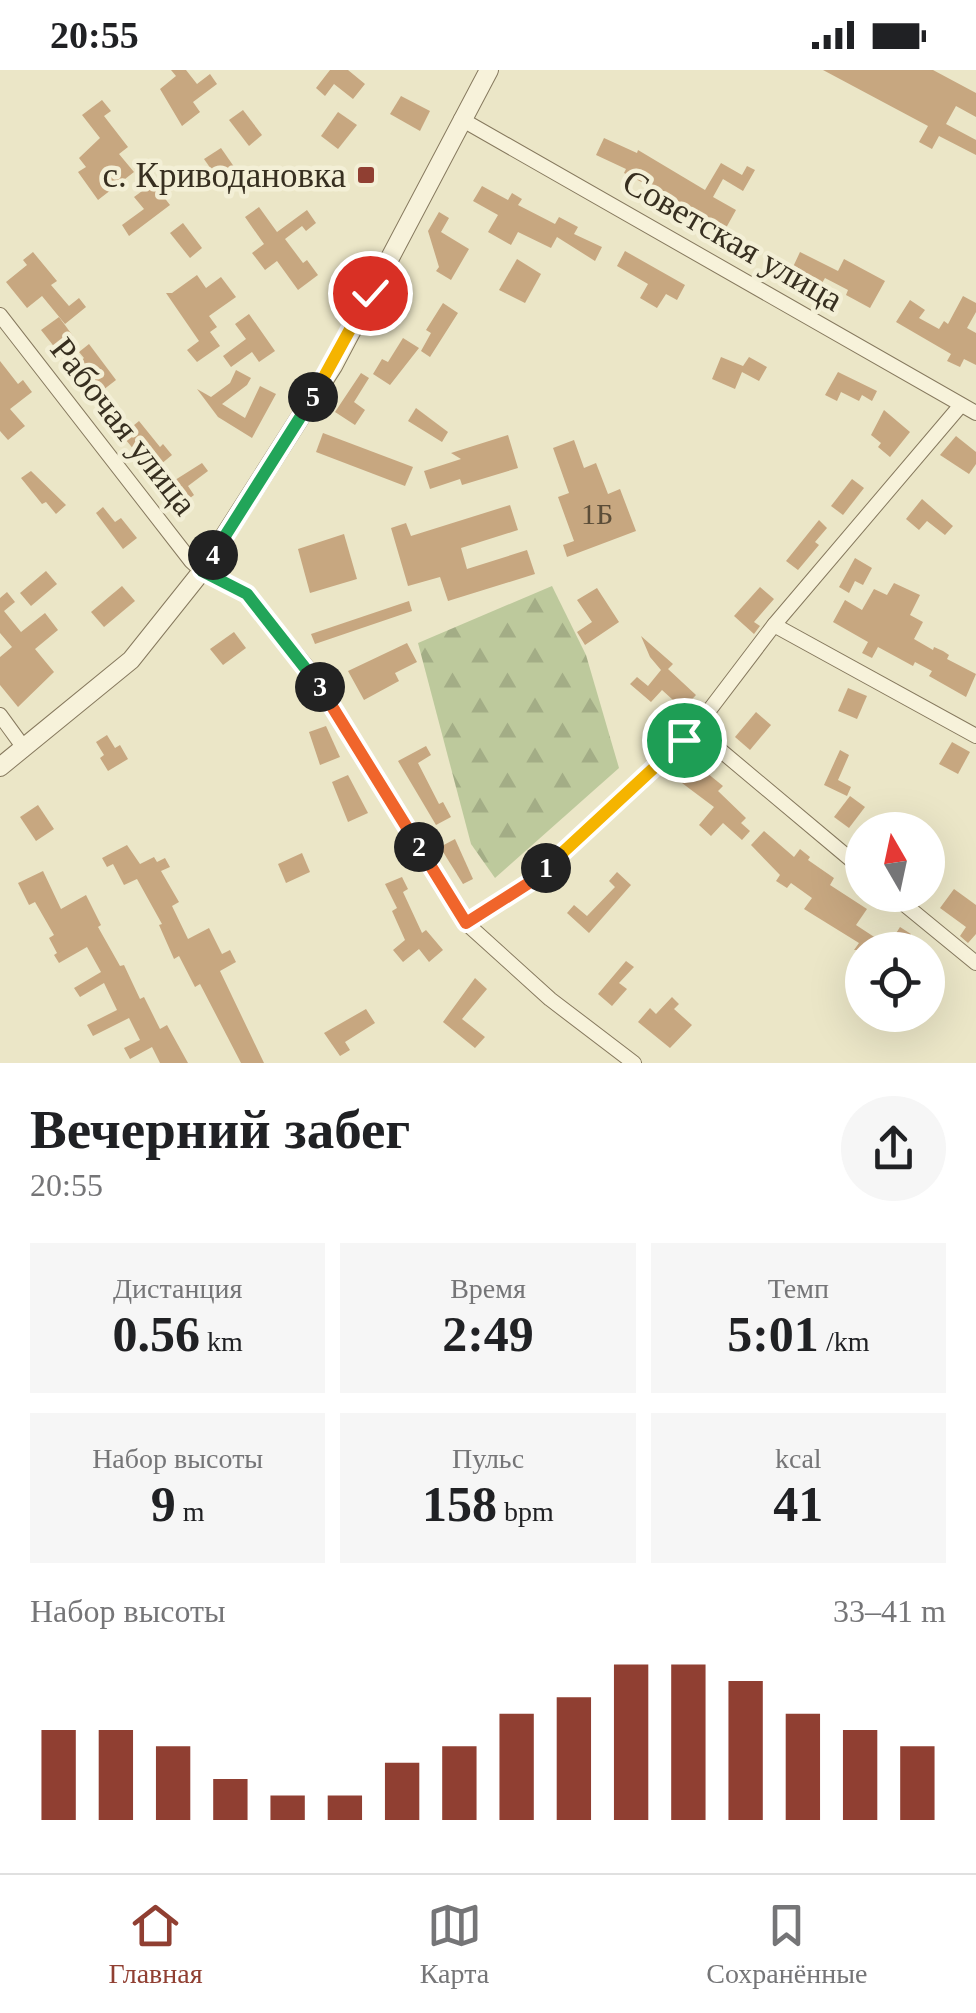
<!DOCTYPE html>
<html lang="ru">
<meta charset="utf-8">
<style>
body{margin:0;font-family:"Times New Roman",serif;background:#f6f6f6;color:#202124;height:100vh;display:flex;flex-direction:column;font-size:38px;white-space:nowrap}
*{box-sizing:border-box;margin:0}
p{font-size:32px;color:#757577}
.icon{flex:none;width:55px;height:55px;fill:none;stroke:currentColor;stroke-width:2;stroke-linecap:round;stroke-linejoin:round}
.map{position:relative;height:993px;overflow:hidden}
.panel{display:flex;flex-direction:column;background:#fff;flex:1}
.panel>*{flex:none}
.needle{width:65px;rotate:351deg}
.controls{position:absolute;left:845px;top:742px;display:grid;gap:20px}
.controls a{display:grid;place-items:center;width:100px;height:100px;border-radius:50%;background:#fff;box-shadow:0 10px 40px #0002;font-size:50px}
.pin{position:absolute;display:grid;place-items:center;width:85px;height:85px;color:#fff;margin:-42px;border:5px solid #fff;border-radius:50%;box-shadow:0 2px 10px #0007}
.km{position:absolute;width:50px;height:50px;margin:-25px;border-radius:50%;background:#222;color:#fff;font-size:28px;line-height:50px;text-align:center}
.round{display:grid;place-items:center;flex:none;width:105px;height:105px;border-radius:52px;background:#f6f6f6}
.head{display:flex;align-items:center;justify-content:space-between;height:170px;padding:0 30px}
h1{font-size:55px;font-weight:700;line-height:75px}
.stats{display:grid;grid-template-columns:repeat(3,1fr);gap:15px;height:170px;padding:10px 30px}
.stats div{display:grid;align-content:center;border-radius:0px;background:#f6f6f6;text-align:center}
.stats b{font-size:50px;font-weight:700}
.stats small{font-size:28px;font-weight:400}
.stats p{font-size:28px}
.chart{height:280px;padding:20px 30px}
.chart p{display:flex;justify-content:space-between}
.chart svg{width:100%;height:180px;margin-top:10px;stroke:#903f32;stroke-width:6}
.status{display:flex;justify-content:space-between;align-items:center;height:70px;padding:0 50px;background:#fff;direction:ltr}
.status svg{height:28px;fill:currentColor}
.tabs{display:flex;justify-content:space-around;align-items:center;height:140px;border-top:2px solid #e0e0e0;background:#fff;font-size:28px;color:#757577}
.tabs a{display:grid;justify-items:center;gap:5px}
.tabs .active{color:#903f32}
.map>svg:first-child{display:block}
.forest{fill:url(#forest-firs)}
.building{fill:#c7a780}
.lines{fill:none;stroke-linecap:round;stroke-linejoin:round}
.minor-casing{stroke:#86795e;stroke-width:16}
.tertiary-casing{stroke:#86795e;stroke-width:20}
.minor{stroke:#f7f2da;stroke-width:14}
.tertiary{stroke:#f7f2da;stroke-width:18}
.split-1-casing{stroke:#fff;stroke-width:20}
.split-2-casing{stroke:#fff;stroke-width:20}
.split-3-casing{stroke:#fff;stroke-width:20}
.split-4-casing{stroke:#fff;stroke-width:20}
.split-5-casing{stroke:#fff;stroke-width:20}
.split-6-casing{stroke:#fff;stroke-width:20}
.split-1{stroke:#f5b400;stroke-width:12}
.split-2{stroke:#f0652b;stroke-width:12}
.split-3{stroke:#f0652b;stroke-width:12}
.split-4{stroke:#22a559;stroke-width:12}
.split-5{stroke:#22a559;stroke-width:12}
.split-6{stroke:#f5b400;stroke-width:12}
.poi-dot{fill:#903f32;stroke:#f3efd6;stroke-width:4}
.labels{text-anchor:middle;stroke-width:9;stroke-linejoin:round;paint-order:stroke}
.number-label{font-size:30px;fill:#5b4d38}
.poi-label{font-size:35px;fill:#372f20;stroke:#f3efd6;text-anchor:end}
.street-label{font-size:35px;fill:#372f20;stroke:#f3efd6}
</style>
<div class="status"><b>20:55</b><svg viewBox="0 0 49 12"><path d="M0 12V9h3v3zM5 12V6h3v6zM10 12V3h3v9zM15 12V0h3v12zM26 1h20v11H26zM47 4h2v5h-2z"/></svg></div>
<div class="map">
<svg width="976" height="993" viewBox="0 0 976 993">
<defs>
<pattern id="forest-firs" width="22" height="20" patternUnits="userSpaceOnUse" patternTransform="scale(2.5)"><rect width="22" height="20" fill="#bdc99c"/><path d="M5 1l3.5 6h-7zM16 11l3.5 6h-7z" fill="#a3ad86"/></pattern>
</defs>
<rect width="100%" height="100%" fill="#ebe6c7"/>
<!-- forest -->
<path class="forest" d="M 552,516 L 586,585 L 619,698 L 495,808 L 471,774 L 418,573 Z"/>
<!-- building -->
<g class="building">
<path d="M 171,0 L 186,0 L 197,14 L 210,4 L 217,14 L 193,32 L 200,42 L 182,56 L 160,19 L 176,6 Z"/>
<path d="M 330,0 L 348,0 L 365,14 L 353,29 L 334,14 L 325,26 L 316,18 Z"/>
<path d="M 823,0 L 933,0 L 976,23 L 976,47 L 956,36 L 946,54 L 976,70 L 976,85 L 939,66 L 932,79 L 919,72 L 928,56 Z"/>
<path d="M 401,26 L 430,41 L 420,61 L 390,44 Z"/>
<path d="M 102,30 L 111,41 L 104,46 L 128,77 L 119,84 L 134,102 L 98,130 L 78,102 L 86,97 L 79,88 L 100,68 L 82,45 Z"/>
<path d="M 243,40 L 262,65 L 249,76 L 229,50 Z"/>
<path d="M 338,42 L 357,55 L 338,79 L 321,66 Z"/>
<path d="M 604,68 L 637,83 L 638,80 L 705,120 L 721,93 L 742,105 L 747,96 L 755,100 L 743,121 L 723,109 L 713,127 L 736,140 L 726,158 L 699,143 L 698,146 L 678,135 L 680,132 L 624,103 L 626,99 L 596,85 Z"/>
<path d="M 221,78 L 237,101 L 220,112 L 204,89 Z"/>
<path d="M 153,113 L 170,135 L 129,166 L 122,155 L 144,139 L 134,127 Z"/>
<path d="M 482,116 L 508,130 L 512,123 L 522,129 L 518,135 L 555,154 L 559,147 L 578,157 L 574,164 L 602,177 L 595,191 L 557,167 L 551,178 L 518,162 L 511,175 L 488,162 L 498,145 L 473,131 Z"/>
<path d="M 259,137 L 277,162 L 307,140 L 316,153 L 306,161 L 302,156 L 285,169 L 303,193 L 307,190 L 318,205 L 298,220 L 277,191 L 265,200 L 252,183 L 264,174 L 245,147 Z"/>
<path d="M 439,142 L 449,148 L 441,162 L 469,179 L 451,210 L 436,201 L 439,197 L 428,161 Z"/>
<path d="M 183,153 L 202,178 L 190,188 L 170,163 Z"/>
<path d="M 625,181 L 685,215 L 677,230 L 666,224 L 657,238 L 640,228 L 648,214 L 617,196 Z"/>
<path d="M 33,182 L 57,211 L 51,215 L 69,236 L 79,228 L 86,237 L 65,254 L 42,226 L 27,238 L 6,212 L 27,195 L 23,190 Z"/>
<path d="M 800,182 L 838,201 L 844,189 L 885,211 L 870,238 L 846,225 L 848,220 L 825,208 L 822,213 L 793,197 Z"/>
<path d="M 517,189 L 541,204 L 525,233 L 499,220 Z"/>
<path d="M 197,205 L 206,218 L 221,207 L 236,227 L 209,246 L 217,257 L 210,262 L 220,276 L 197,292 L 187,280 L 199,271 L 166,223 L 172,223 Z"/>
<path d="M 963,226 L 976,233 L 976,242 L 967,258 L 976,263 L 976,295 L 964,289 L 960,297 L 947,291 L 951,284 L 896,252 L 910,230 L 925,240 L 919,248 L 939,259 L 944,251 L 948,254 Z"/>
<path d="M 443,233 L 458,243 L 430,287 L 421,281 L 431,263 L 426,260 Z"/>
<path d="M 249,244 L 275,281 L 259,292 L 252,282 L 231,297 L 223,286 L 246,269 L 235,254 Z"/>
<path d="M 59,247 L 73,266 L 56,279 L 41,260 Z"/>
<path d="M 403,268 L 419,278 L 390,315 L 373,304 L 382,289 L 388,292 Z"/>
<path d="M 89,274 L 116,310 L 94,327 L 79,306 L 72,312 L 66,304 L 84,288 L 79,282 Z"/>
<path d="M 721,287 L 743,296 L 749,287 L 767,297 L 759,311 L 742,302 L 735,319 L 712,309 Z"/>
<path d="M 0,291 L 18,314 L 23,310 L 32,322 L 10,339 L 25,356 L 8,370 L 0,361 Z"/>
<path d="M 236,300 L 251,308 L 247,315 L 222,334 L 245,348 L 260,316 L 276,324 L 252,368 L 218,347 L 197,319 L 211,327 L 230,313 Z"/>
<path d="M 838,302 L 877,321 L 872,331 L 862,325 L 859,331 L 841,322 L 837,331 L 825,325 Z"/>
<path d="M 361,303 L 369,308 L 354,332 L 365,340 L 355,355 L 335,342 Z"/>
<path d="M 416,338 L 448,362 L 442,372 L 408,351 Z"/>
<path d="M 884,340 L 910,362 L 890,387 L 878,377 L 881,373 L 871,365 Z"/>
<path d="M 139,351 L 160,377 L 163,374 L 172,385 L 149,404 L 140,394 L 143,391 L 122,365 Z"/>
<path d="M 323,363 L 413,397 L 405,416 L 316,382 Z"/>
<path d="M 508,365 L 518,398 L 462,415 L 460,409 L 430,419 L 424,401 L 461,389 L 451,383 Z"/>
<path d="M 956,366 L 976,382 L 976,394 L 969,404 L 940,385 Z"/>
<path d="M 574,370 L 584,398 L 596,393 L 608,424 L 620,419 L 636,461 L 567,487 L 563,475 L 574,471 L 558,427 L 569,423 L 553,378 Z"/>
<path d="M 202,393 L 208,401 L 188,416 L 194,425 L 178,437 L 164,417 Z"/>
<path d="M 31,401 L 66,435 L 56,444 L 46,432 L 42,434 L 21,408 Z"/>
<path d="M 852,409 L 864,418 L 843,445 L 831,436 Z"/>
<path d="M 922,429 L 953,456 L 945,465 L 927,451 L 919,460 L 906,449 Z"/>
<path d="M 510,435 L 518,460 L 461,478 L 467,499 L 527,480 L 535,504 L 448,531 L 440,507 L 408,516 L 391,458 L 406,453 L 411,466 Z"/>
<path d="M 103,437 L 115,452 L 121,448 L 137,468 L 123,479 L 96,443 Z"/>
<path d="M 819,450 L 827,458 L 815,472 L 819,475 L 798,500 L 786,491 Z"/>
<path d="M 344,464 L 357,509 L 310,523 L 298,479 Z"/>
<path d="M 855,488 L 872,498 L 863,515 L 855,511 L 849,523 L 839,517 Z"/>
<path d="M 46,501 L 57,514 L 31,536 L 20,523 Z"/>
<path d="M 894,513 L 920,525 L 910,545 L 923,552 L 914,569 L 933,580 L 934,577 L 943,581 L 949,585 L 947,589 L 976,604 L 966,627 L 929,606 L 932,601 L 915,592 L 913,596 L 878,577 L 872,588 L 862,583 L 868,572 L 833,552 L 845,530 L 862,540 L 874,519 L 887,525 Z"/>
<path d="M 122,516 L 135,531 L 104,557 L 91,542 Z"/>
<path d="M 760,517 L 774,529 L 754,552 L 760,556 L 754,564 L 734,546 Z"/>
<path d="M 597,518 L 619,552 L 585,575 L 577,562 L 592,552 L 577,530 Z"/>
<path d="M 7,522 L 15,532 L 4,541 L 21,562 L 45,543 L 58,560 L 35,579 L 54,602 L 18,637 L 0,615 L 0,587 L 12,577 L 0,563 L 0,528 Z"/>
<path d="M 409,531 L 412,541 L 315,574 L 311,564 Z"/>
<path d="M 234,562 L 246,578 L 223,595 L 210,579 Z"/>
<path d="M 641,566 L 673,594 L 668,599 L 696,625 L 683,639 L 662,620 L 651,632 L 630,614 L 637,607 L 648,616 L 661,600 L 650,587 Z"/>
<path d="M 407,573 L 417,592 L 395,603 L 399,611 L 364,630 L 348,601 Z"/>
<path d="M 848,618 L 867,626 L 857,649 L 838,641 Z"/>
<path d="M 756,642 L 771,655 L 750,680 L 735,667 Z"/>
<path d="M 326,656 L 340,687 L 320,695 L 309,662 Z"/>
<path d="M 107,665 L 115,678 L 120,675 L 128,689 L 108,701 L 100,688 L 104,685 L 96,672 Z"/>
<path d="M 952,672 L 970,682 L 958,704 L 939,694 Z"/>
<path d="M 426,676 L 431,685 L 418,693 L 439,734 L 443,732 L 451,747 L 436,755 L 398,691 Z"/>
<path d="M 840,680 L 849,685 L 838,710 L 851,717 L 847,726 L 824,715 Z"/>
<path d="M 702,691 L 711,700 L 707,703 L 723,716 L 718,721 L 746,748 L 741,753 L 750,761 L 742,770 L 723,753 L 711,766 L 699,755 L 714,737 L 682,713 Z"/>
<path d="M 348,705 L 368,743 L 348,752 L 332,712 Z"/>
<path d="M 850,726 L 865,737 L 849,758 L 834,747 Z"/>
<path d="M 38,735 L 54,759 L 36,771 L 20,747 Z"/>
<path d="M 764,761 L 794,787 L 800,779 L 810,787 L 808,790 L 834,808 L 830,815 L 867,839 L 856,855 L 888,876 L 900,857 L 911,864 L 901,880 L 854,880 L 859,873 L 804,839 L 812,828 L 791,813 L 787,818 L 776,811 L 780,805 L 751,775 Z"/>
<path d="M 455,769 L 473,809 L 463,814 L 440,777 Z"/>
<path d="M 127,775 L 140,794 L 154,787 L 157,792 L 165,788 L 170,797 L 161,801 L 179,832 L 172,836 L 188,869 L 209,858 L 222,884 L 230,880 L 236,892 L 220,901 L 264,993 L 241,993 L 200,914 L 195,917 L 179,886 L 174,889 L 159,855 L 162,854 L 137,809 L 124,815 L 113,794 L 107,797 L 102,788 Z"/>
<path d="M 302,783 L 310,802 L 286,813 L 278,794 Z"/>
<path d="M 43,801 L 61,839 L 86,825 L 101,855 L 98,857 L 120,896 L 124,895 L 140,929 L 144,927 L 160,959 L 167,955 L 188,993 L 160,993 L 152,977 L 130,989 L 124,978 L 140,970 L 129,948 L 93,966 L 87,955 L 117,940 L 104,913 L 80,927 L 74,918 L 101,902 L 87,877 L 59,893 L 54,885 L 57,883 L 49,868 L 54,865 L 35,832 L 29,835 L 18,813 Z"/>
<path d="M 617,802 L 631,815 L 589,863 L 567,843 L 574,835 L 587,846 L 615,817 L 609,811 Z"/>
<path d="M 402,807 L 408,819 L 403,822 L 422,863 L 426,860 L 443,880 L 429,892 L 419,879 L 403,892 L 393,880 L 405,870 L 392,841 L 397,838 L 385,814 Z"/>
<path d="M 954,819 L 976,835 L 976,864 L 968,873 L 960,866 L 966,857 L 940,838 Z"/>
<path d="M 626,891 L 634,897 L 619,913 L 627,919 L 612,936 L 598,924 Z"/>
<path d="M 475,908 L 487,919 L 462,949 L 485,967 L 475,978 L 443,952 Z"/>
<path d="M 672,927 L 679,934 L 674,939 L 692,955 L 670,978 L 638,952 L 650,938 L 656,944 Z"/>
<path d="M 366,939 L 375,953 L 345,972 L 350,980 L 340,986 L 324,963 Z"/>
</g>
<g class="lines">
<defs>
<g id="minor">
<path d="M 461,49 L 976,343"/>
<path d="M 0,245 L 191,491 L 202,501 L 247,524 L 313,604 L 466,853 L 550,929 L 634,993"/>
<path d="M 774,555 L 976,666"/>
<path d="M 0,645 L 24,678"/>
<path d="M 695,659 L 862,799"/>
<path d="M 893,825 L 976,893"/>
<path d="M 466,853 L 532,811 L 695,659 L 774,555 L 961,335"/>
</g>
<path id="tertiary" d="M 0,697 L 131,590 L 202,501 L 333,296 L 489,0"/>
</defs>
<!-- minor casing -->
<use href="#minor" class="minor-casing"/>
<!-- tertiary casing -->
<use href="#tertiary" class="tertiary-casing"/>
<!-- minor -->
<use href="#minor" class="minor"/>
<!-- tertiary -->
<use href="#tertiary" class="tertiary"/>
</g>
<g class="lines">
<defs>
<path id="split-1" d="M 546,798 L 684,670"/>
<path id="split-2" d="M 419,777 L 466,853 L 532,811 L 546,798"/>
<path id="split-3" d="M 320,617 L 419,777"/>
<path id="split-4" d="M 213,485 L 202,501 L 247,524 L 320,617"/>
<path id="split-5" d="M 213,485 L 313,327"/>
<path id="split-6" d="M 313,327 L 370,223"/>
</defs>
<!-- split-1 casing -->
<use href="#split-1" class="split-1-casing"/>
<!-- split-2 casing -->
<use href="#split-2" class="split-2-casing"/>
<!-- split-3 casing -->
<use href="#split-3" class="split-3-casing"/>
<!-- split-4 casing -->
<use href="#split-4" class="split-4-casing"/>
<!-- split-5 casing -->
<use href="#split-5" class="split-5-casing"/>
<!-- split-6 casing -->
<use href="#split-6" class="split-6-casing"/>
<!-- split-1 -->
<use href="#split-1" class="split-1"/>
<!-- split-2 -->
<use href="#split-2" class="split-2"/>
<!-- split-3 -->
<use href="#split-3" class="split-3"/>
<!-- split-4 -->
<use href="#split-4" class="split-4"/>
<!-- split-5 -->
<use href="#split-5" class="split-5"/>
<!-- split-6 -->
<use href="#split-6" class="split-6"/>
</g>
<!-- markers -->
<rect class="poi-dot" x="356" y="95" width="20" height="20" rx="5"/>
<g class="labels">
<!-- number labels -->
<g class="number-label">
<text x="597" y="454">1Б</text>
</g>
<!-- poi labels -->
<g class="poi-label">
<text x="346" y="117">с. Криводановка</text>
</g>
<!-- street labels -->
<g class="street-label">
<text transform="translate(733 170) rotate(30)" y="12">Советская улица</text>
<text transform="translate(124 356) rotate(52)" y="12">Рабочая улица</text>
</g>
</g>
</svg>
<div class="controls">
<a><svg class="needle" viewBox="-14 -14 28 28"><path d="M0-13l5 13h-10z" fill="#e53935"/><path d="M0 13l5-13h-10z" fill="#757577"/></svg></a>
<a><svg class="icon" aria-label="locate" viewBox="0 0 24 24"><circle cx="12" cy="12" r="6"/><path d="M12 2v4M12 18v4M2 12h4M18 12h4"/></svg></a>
</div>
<div class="pin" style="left:684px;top:670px;background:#1e9e55"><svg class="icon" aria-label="arrive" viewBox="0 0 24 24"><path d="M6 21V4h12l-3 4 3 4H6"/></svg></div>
<div class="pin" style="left:370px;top:223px;background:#d93025"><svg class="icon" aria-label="check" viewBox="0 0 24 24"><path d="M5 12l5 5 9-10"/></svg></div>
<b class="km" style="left:546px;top:798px">1</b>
<b class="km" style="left:419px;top:777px">2</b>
<b class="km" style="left:320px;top:617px">3</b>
<b class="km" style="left:213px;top:485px">4</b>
<b class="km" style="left:313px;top:327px">5</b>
</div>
<section class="panel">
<div class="head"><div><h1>Вечерний забег</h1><p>20:55</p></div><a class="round"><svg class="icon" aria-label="share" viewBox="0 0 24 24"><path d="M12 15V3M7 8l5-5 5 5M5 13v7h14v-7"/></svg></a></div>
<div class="stats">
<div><p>Дистанция</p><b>0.56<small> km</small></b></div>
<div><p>Время</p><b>2:49</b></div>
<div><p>Темп</p><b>5:01<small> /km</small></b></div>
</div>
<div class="stats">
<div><p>Набор высоты</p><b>9<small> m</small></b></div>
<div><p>Пульс</p><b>158<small> bpm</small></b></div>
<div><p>kcal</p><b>41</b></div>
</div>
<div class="chart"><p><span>Набор высоты</span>33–41 m</p>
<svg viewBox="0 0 160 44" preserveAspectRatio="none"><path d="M5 44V22M15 44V22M25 44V26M35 44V34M45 44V38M55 44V38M65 44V30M75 44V26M85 44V18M95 44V14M105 44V6M115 44V6M125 44V10M135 44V18M145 44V22M155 44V26"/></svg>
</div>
</section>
<nav class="tabs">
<a class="active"><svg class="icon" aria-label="home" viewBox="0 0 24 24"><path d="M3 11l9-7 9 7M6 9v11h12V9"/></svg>Главная</a>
<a><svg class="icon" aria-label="map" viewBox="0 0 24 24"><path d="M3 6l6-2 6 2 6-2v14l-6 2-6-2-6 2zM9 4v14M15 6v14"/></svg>Карта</a>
<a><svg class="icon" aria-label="saved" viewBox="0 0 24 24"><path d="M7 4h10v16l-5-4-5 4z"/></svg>Сохранённые</a>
</nav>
